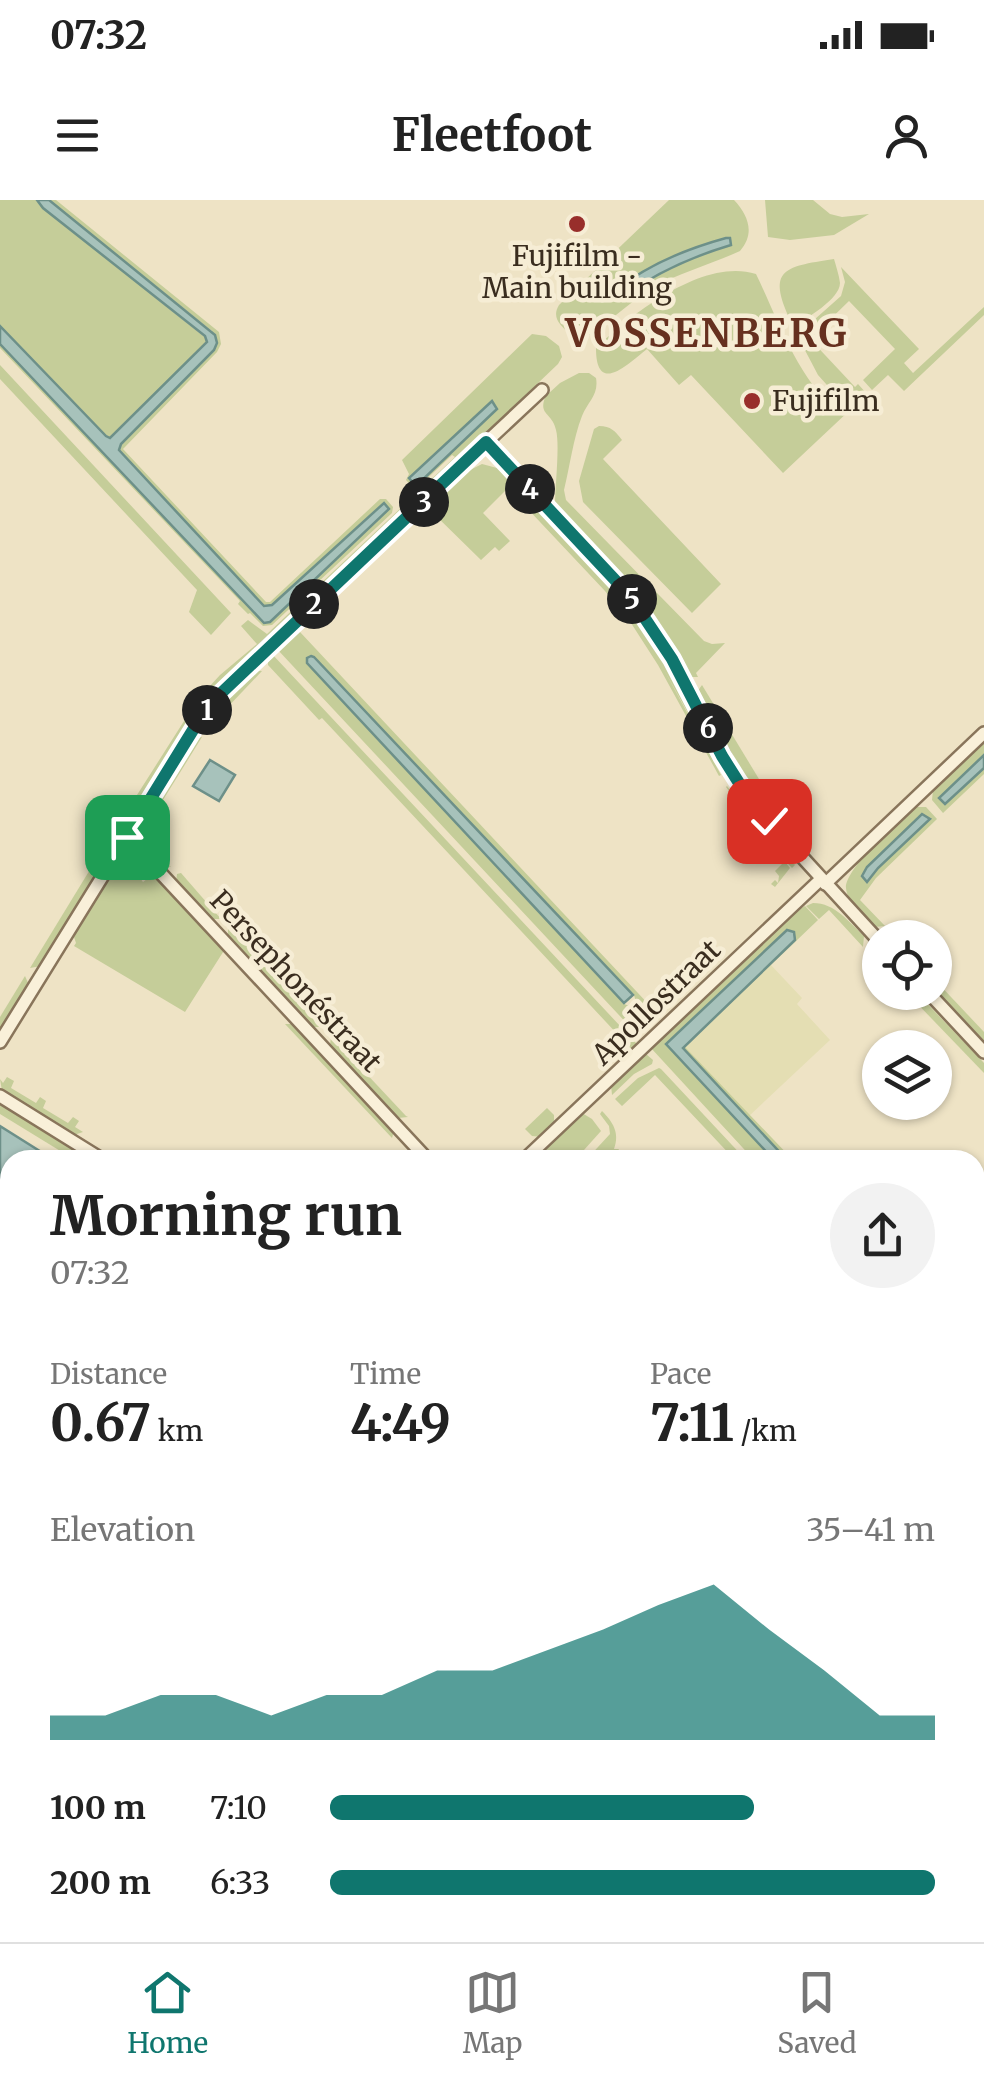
<!DOCTYPE html>
<meta charset="utf-8">
<style>
body{margin:0;font-family:Merriweather,serif;background:#f2f2f2;color:#222;height:100vh;display:flex;flex-direction:column;font-size:38px;white-space:nowrap}
*{box-sizing:border-box;margin:0}
p{font-size:32px;color:#767676}
.icon{flex:none;width:55px;height:55px;fill:none;stroke:currentColor;stroke-width:2;stroke-linecap:round;stroke-linejoin:round}
.map{position:relative;flex:1;overflow:hidden}
.panel{position:absolute;left:0px;top:950px;width:985px;height:792px;display:flex;flex-direction:column;background:#fff;border-radius:30px 30px 0 0;box-shadow:0 2px 8px #0004}
.panel>*{flex:none}
.buttons{position:absolute;left:862px;top:720px;display:grid;gap:20px}
.buttons a{display:grid;place-items:center;width:90px;height:90px;border-radius:50%;background:#fff;box-shadow:0 2px 8px #0004;font-size:50px}
.pin{position:absolute;display:grid;place-items:center;width:85px;height:85px;color:#fff;margin:-42px;border-radius:20px;box-shadow:0 5px 15px #0006}
.km{position:absolute;width:50px;height:50px;margin:-25px;border-radius:50%;background:#222;color:#fff;font-size:28px;line-height:50px;text-align:center}
.round{display:grid;place-items:center;flex:none;width:105px;height:105px;border-radius:52px;background:#f2f2f2}
.summary{display:flex;align-items:center;justify-content:space-between;height:170px;padding:0 50px}
h1{font-size:55px;font-weight:700;line-height:75px}
.stats{display:grid;grid-template-columns:repeat(3,1fr);gap:15px;height:170px;padding:10px 50px}
.stats div{display:grid;align-content:center}
.stats b{font-size:50px;font-weight:700}
.stats small{font-size:28px;font-weight:400}
.stats p{font-size:28px}
.chart{height:280px;padding:20px 50px}
.chart p{display:flex;justify-content:space-between}
.chart svg{width:100%;height:180px;margin-top:10px;fill:#0f766e;opacity:.7}
ul{padding:0 50px;list-style:none;font-size:32px}
li{display:grid;grid-template-columns:160px 120px 1fr;align-items:center;height:75px}
li i{height:25px;border-radius:12px;background:#0f766e}
.status{display:flex;justify-content:space-between;align-items:center;height:70px;padding:0 50px;background:#fff;direction:ltr}
.status svg{height:28px;fill:currentColor}
header{display:flex;justify-content:space-between;align-items:center;height:130px;padding:0 50px;background:#fff;font-size:45px;font-weight:700}
.tab-bar{display:flex;justify-content:space-around;align-items:center;height:140px;border-top:2px solid #e0e0e0;background:#fff;font-size:28px;color:#767676}
.tab-bar a{display:grid;justify-items:center;gap:5px}
.tab-bar .active{color:#0f766e}
.map>svg:first-child{display:block}
.farmland{fill:#e4deb3}
.green{fill:#c5cd99;fill-rule:evenodd}
.water{fill:#a7c2bb;stroke:#6d9089;stroke-width:2.5}
.lines{fill:none;stroke-linecap:round;stroke-linejoin:round}
.minor-casing{stroke:#89755b;stroke-width:16}
.tertiary-casing{stroke:#89755b;stroke-width:19}
.minor{stroke:#f9f0d9;stroke-width:11}
.tertiary{stroke:#f9f0d9;stroke-width:14}
.route-casing{stroke:#fff;stroke-width:20}
.route{stroke:#0f766e;stroke-width:12}
.poi-dot{fill:#982e2b;stroke:#f6edd5;stroke-width:4}
.labels{text-anchor:middle;stroke-width:9;stroke-linejoin:round;paint-order:stroke}
.poi-label{font-size:28px;fill:#3a2d1f;stroke:#f6edd5}
.street-label{font-size:28px;fill:#3a2d1f;stroke:#f6edd5}
.district-label{font-size:38px;font-weight:bold;letter-spacing:2.5px;fill:#66301f;stroke:#f6edd5}
</style>
<div class="status"><b>07:32</b><svg viewBox="0 0 49 12"><path d="M0 12V9h3v3zM5 12V6h3v6zM10 12V3h3v9zM15 12V0h3v12zM26 1h20v11H26zM47 4h2v5h-2z"/></svg></div>
<header><svg class="icon" aria-label="menu" viewBox="0 0 24 24"><path d="M4 6h16M4 12h16M4 18h16"/></svg>Fleetfoot<svg class="icon" aria-label="person" viewBox="0 0 24 24"><circle cx="12" cy="8" r="4"/><path d="M4 21q1-7 8-7t8 7"/></svg></header>
<div class="map">
<svg width="984" height="1742" viewBox="0 0 984 1742">
<rect width="100%" height="100%" fill="#eee3c5"/>
<!-- farmland -->
<g class="farmland">
<path d="M 770,764 L 802,798 L 797,804 L 830,840 L 748,917 L 684,848 Z"/>
<path d="M 984,1287 L 984,1458 L 975,1453 L 975,1301 Z"/>
</g>
<!-- green -->
<g class="green">
<path d="M 0,0 L 37,0 L 43,8 L 207,139 L 206,145 L 112,238 L 101,233 L 0,126 Z"/>
<path d="M 49,0 L 56,0 L 219,132 L 221,144 L 217,152 L 123,249 L 266,402 L 270,402 L 380,299 L 386,299 L 393,307 L 392,313 L 272,425 L 263,426 L 250,413 L 248,414 L 238,404 L 240,401 L 0,148 L 0,144 L 15,160 L 17,159 L 16,162 L 19,161 L 18,163 L 264,423 L 270,422 L 389,309 L 383,303 L 272,405 L 264,406 L 119,249 L 121,244 L 214,150 L 212,131 Z"/>
<path d="M 669,0 L 734,0 C 749,16 755,34 740,51 C 710,65 680,72 651,89 C 628,103 609,123 586,137 L 570,134 C 561,126 551,118 559,105 Z"/>
<path d="M 765,0 L 813,0 L 830,14 L 842,17 L 869,14 L 834,35 L 790,40 L 768,37 Z"/>
<path d="M 834,59 C 836,66 839,75 840,83 C 840,99 806,119 793,126 C 766,70 781,67 834,59 Z"/>
<path d="M 841,67 L 919,149 L 904,163 L 913,173 L 984,107 L 984,115 L 904,191 L 888,175 L 872,190 L 863,180 L 895,149 L 849,101 L 810,139 L 855,187 L 858,184 L 867,194 L 783,273 L 691,175 L 679,185 L 647,149 C 629,163 596,197 596,148 C 631,114 704,57 756,74 C 780,124 796,175 838,213 L 844,204 L 818,175 L 797,135 L 841,96 L 845,82 Z"/>
<path d="M 532,134 L 546,136 L 559,146 L 562,157 L 558,164 L 213,493 L 187,527 L 139,605 L 130,606 L 198,499 L 220,475 L 257,444 L 241,426 L 248,420 L 267,434 L 455,257 L 452,255 L 417,288 L 413,288 L 406,280 L 409,274 L 402,260 ZM 491,201 L 475,230 L 417,286 L 411,276 Z"/>
<path d="M 0,165 L 231,413 L 211,435 L 189,412 L 197,390 L 0,179 Z"/>
<path d="M 579,173 L 589,173 L 596,178 C 599,195 588,201 582,216 C 573,239 570,266 564,290 L 566,300 L 704,441 L 712,444 L 725,443 L 696,473 L 698,477 L 689,477 C 650,411 607,361 555,305 C 555,287 560,245 556,230 C 552,211 536,216 547,193 L 548,194 L 560,183 Z"/>
<path d="M 599,226 C 611,226 615,231 622,240 L 603,259 L 721,384 L 692,413 L 583,302 L 579,281 L 594,229 Z"/>
<path d="M 482,264 L 497,268 L 513,281 L 599,371 L 628,407 L 628,411 L 624,414 L 605,391 L 508,288 L 483,313 L 510,341 L 499,351 L 495,347 L 481,360 L 430,310 L 430,305 L 470,270 Z"/>
<path d="M 635,420 L 638,421 C 671,468 694,520 724,570 L 722,574 L 663,468 L 721,575 L 719,576 L 658,465 L 631,423 Z"/>
<path d="M 293,432 L 300,432 L 652,808 L 709,754 L 712,758 L 632,829 L 277,449 ZM 311,456 L 314,457 L 634,795 L 636,802 L 633,807 L 624,804 Z"/>
<path d="M 272,454 L 636,843 L 636,847 L 627,855 L 616,855 L 610,849 L 620,837 L 322,518 L 319,520 L 268,465 L 268,455 Z"/>
<path d="M 252,470 L 262,471 L 207,529 L 205,519 Z"/>
<path d="M 702,485 L 762,584 L 752,588 L 723,542 L 697,492 Z"/>
<path d="M 202,537 L 142,634 L 166,658 L 165,661 L 171,667 L 162,666 L 140,642 L 140,625 L 192,539 Z"/>
<path d="M 984,541 L 984,555 L 940,597 L 946,604 L 984,568 L 984,574 L 943,613 L 932,600 L 933,590 Z"/>
<path d="M 729,585 L 734,586 L 795,665 L 792,668 L 778,653 L 790,668 L 775,687 L 771,684 L 775,680 L 778,683 L 779,676 L 775,671 L 783,663 L 726,587 L 727,586 L 766,638 Z"/>
<path d="M 915,607 L 926,607 L 937,619 L 876,678 L 860,700 L 885,726 L 874,727 C 865,717 847,703 846,688 C 845,668 899,622 915,607 Z"/>
<path d="M 124,659 L 135,659 L 144,663 L 135,671 L 143,682 L 147,679 L 143,674 L 149,668 L 225,749 L 185,812 L 74,746 L 76,743 L 73,734 L 113,667 Z"/>
<path d="M 91,668 L 94,678 L 41,766 L 30,768 Z"/>
<path d="M 181,673 L 221,719 L 211,719 L 176,682 L 177,674 Z"/>
<path d="M 813,703 C 835,703 849,722 864,736 L 863,747 L 829,710 L 819,719 L 806,706 Z"/>
<path d="M 805,706 L 818,720 L 685,847 L 793,960 L 787,960 L 683,848 L 795,738 L 792,730 L 787,730 L 666,844 L 774,960 L 754,960 L 651,848 L 790,715 Z"/>
<path d="M 228,725 L 323,827 L 313,827 L 228,736 Z"/>
<path d="M 25,776 L 29,785 L 0,832 L 0,817 Z"/>
<path d="M 935,780 L 984,832 L 984,843 L 935,791 Z"/>
<path d="M 907,793 L 917,793 L 984,863 L 984,873 Z"/>
<path d="M 285,824 L 295,824 L 394,931 L 392,938 Z"/>
<path d="M 331,836 L 406,916 L 408,917 L 398,918 L 330,846 Z"/>
<path d="M 643,854 L 646,854 L 653,860 L 652,864 L 634,874 L 612,895 L 611,885 Z"/>
<path d="M 659,868 L 661,869 L 746,960 L 735,960 L 655,875 L 622,906 L 615,899 L 638,878 Z"/>
<path d="M 7,877 L 14,881 L 11,888 L 36,903 L 40,897 L 46,901 L 43,908 L 68,923 L 73,917 L 79,921 L 75,927 L 83,932 L 74,935 L 2,891 L 0,879 L 3,883 Z"/>
<path d="M 0,902 L 94,960 L 75,960 L 0,914 Z"/>
<path d="M 547,908 L 554,915 L 554,925 L 542,937 L 532,936 L 525,929 Z"/>
<path d="M 602,911 C 613,922 620,933 614,949 L 619,949 L 613,960 L 586,960 L 610,934 L 609,926 L 600,914 Z"/>
<path d="M 582,913 L 592,919 L 601,931 L 575,960 L 532,960 Z"/>
<path d="M 0,1049 L 10,1056 L 10,1105 L 0,1099 Z"/>
<path d="M 0,1117 L 10,1123 L 10,1361 L 0,1356 Z"/>
<path d="M 975,1205 L 984,1215 L 984,1287 L 975,1301 Z"/>
<path d="M 0,1426 L 10,1435 L 10,1493 L 0,1505 Z"/>
<path d="M 975,1459 L 984,1464 L 984,1517 L 975,1512 Z"/>
<path d="M 589,1733 L 643,1733 L 653,1742 L 599,1742 Z"/>
</g>
<!-- water -->
<g class="water">
<path d="M 37,0 L 49,0 L 215,135 L 217,143 L 214,150 L 121,244 L 119,250 L 264,406 L 272,405 L 384,303 L 389,309 L 270,422 L 264,423 L 0,144 L 0,126 L 106,236 L 110,238 L 207,142 L 205,136 L 43,8 Z"/>
<path d="M 726,38 L 730,38 L 731,45 C 691,57 655,73 621,98 L 614,95 L 614,92 C 646,65 686,49 726,38 Z"/>
<path d="M 492,201 L 497,209 L 416,286 L 409,278 Z"/>
<path d="M 311,456 L 314,457 L 633,795 L 624,803 L 307,463 L 307,458 Z"/>
<path d="M 984,555 L 984,568 L 945,604 L 939,598 Z"/>
<path d="M 210,560 L 235,575 L 219,601 L 193,586 Z"/>
<path d="M 922,614 L 930,619 L 878,668 L 867,682 L 862,676 L 867,667 Z"/>
<path d="M 787,730 L 794,732 L 795,740 L 683,848 L 787,960 L 774,960 L 666,844 Z"/>
<path d="M 0,926 L 54,960 L 10,960 L 10,1009 L 0,1003 Z"/>
<path d="M 975,1523 L 984,1528 L 984,1605 L 975,1600 Z"/>
</g>
<g class="lines">
<defs>
<g id="minor">
<path d="M 486,242 L 630,396 L 671,459 L 739,583 L 769,621 L 880,742"/>
<path d="M 127,637 L 428,960"/>
<path d="M 825,684 L 984,533"/>
<path d="M 928,792 L 984,852"/>
<path d="M 0,842 L 201,517 L 217,498 L 266,448 L 542,190"/>
<path d="M 0,896 L 103,960"/>
<path d="M 524,960 L 821,679"/>
<path d="M 975,1139 L 984,1130"/>
<path d="M 0,1590 L 10,1579"/>
<path d="M 0,1641 L 10,1649"/>
<path d="M 0,1694 L 10,1700"/>
<path d="M 64,1732 L 80,1742"/>
<path d="M 105,1732 L 116,1742"/>
<path d="M 262,1732 L 272,1742"/>
<path d="M 523,1732 L 533,1742"/>
<path d="M 707,1732 L 717,1742"/>
<path d="M 817,1732 L 826,1742"/>
<path d="M 451,1739 L 457,1732"/>
<path d="M 87,1742 L 96,1732"/>
<path d="M 218,1742 L 226,1732"/>
<path d="M 299,1742 L 307,1732"/>
<path d="M 395,1742 L 404,1732"/>
<path d="M 762,1742 L 772,1732"/>
<path d="M 840,1742 L 850,1732"/>
<path d="M 920,1742 L 927,1737 L 935,1742"/>
</g>
<g id="tertiary">
<path d="M 0,1370 L 10,1375"/>
<path d="M 975,1706 L 984,1712"/>
</g>
</defs>
<!-- minor casing -->
<use href="#minor" class="minor-casing"/>
<!-- tertiary casing -->
<use href="#tertiary" class="tertiary-casing"/>
<!-- minor -->
<use href="#minor" class="minor"/>
<!-- tertiary -->
<use href="#tertiary" class="tertiary"/>
</g>
<g class="lines">
<defs>
<path id="route" d="M 127,637 L 201,517 L 216,498 L 486,242 L 630,396 L 672,459 L 722,556 L 739,583 L 769,621"/>
</defs>
<!-- route casing -->
<use href="#route" class="route-casing"/>
<!-- route -->
<use href="#route" class="route"/>
</g>
<!-- markers -->
<g class="poi-dot">
<circle cx="577" cy="24" r="10"/>
<circle cx="752" cy="201" r="10"/>
</g>
<g class="labels">
<!-- poi labels -->
<g class="poi-label">
<text x="577" y="66">Fujifilm -<tspan x="577" dy="32">Main building</tspan></text>
<text x="772" y="211" text-anchor="start">Fujifilm</text>
</g>
<!-- street labels -->
<g class="street-label">
<text transform="translate(296 781) rotate(47)" y="10">Persephonéstraat</text>
<text transform="translate(656 802) rotate(-44)" y="10">Apollostraat</text>
</g>
<!-- district labels -->
<g class="district-label">
<text x="707" y="147">VOSSENBERG</text>
</g>
</g>
</svg>
<div class="buttons">
<a><svg class="icon" aria-label="locate" viewBox="0 0 24 24"><circle cx="12" cy="12" r="6"/><path d="M12 2v4M12 18v4M2 12h4M18 12h4"/></svg></a>
<a><svg class="icon" aria-label="layers" viewBox="0 0 24 24"><path d="M12 4l9 5-9 5-9-5zM3 14l9 5 9-5"/></svg></a>
</div>
<div class="pin" style="left:127px;top:637px;background:#1e9e55"><svg class="icon" aria-label="arrive" viewBox="0 0 24 24"><path d="M6 21V4h12l-3 4 3 4H6"/></svg></div>
<div class="pin" style="left:769px;top:621px;background:#d93025"><svg class="icon" aria-label="check" viewBox="0 0 24 24"><path d="M5 12l5 5 9-10"/></svg></div>
<b class="km" style="left:207px;top:510px">1</b>
<b class="km" style="left:314px;top:404px">2</b>
<b class="km" style="left:424px;top:302px">3</b>
<b class="km" style="left:530px;top:289px">4</b>
<b class="km" style="left:632px;top:399px">5</b>
<b class="km" style="left:708px;top:528px">6</b>
<section class="panel">
<div class="summary"><div><h1>Morning run</h1><p>07:32</p></div><a class="round"><svg class="icon" aria-label="share" viewBox="0 0 24 24"><path d="M12 15V3M7 8l5-5 5 5M5 13v7h14v-7"/></svg></a></div>
<div class="stats">
<div><p>Distance</p><b>0.67<small> km</small></b></div>
<div><p>Time</p><b>4:49</b></div>
<div><p>Pace</p><b>7:11<small> /km</small></b></div>
</div>
<div class="chart"><p><span>Elevation</span>35–41 m</p>
<svg viewBox="0 0 160 44" preserveAspectRatio="none"><path d="M0 44V38L10 38L20 33L30 33L40 38L50 33L60 33L70 27L80 27L90 22L100 17L110 11L120 6L130 17L140 27L150 38L160 38V44z"/></svg>
</div>
<ul>
<li><b>100 m</b>7:10<i style="width:70%"></i></li>
<li><b>200 m</b>6:33<i style="width:100%"></i></li>
</ul>
</section>
</div>
<nav class="tab-bar">
<a class="active"><svg class="icon" aria-label="home" viewBox="0 0 24 24"><path d="M3 11l9-7 9 7M6 9v11h12V9"/></svg>Home</a>
<a><svg class="icon" aria-label="map" viewBox="0 0 24 24"><path d="M3 6l6-2 6 2 6-2v14l-6 2-6-2-6 2zM9 4v14M15 6v14"/></svg>Map</a>
<a><svg class="icon" aria-label="saved" viewBox="0 0 24 24"><path d="M7 4h10v16l-5-4-5 4z"/></svg>Saved</a>
</nav>
